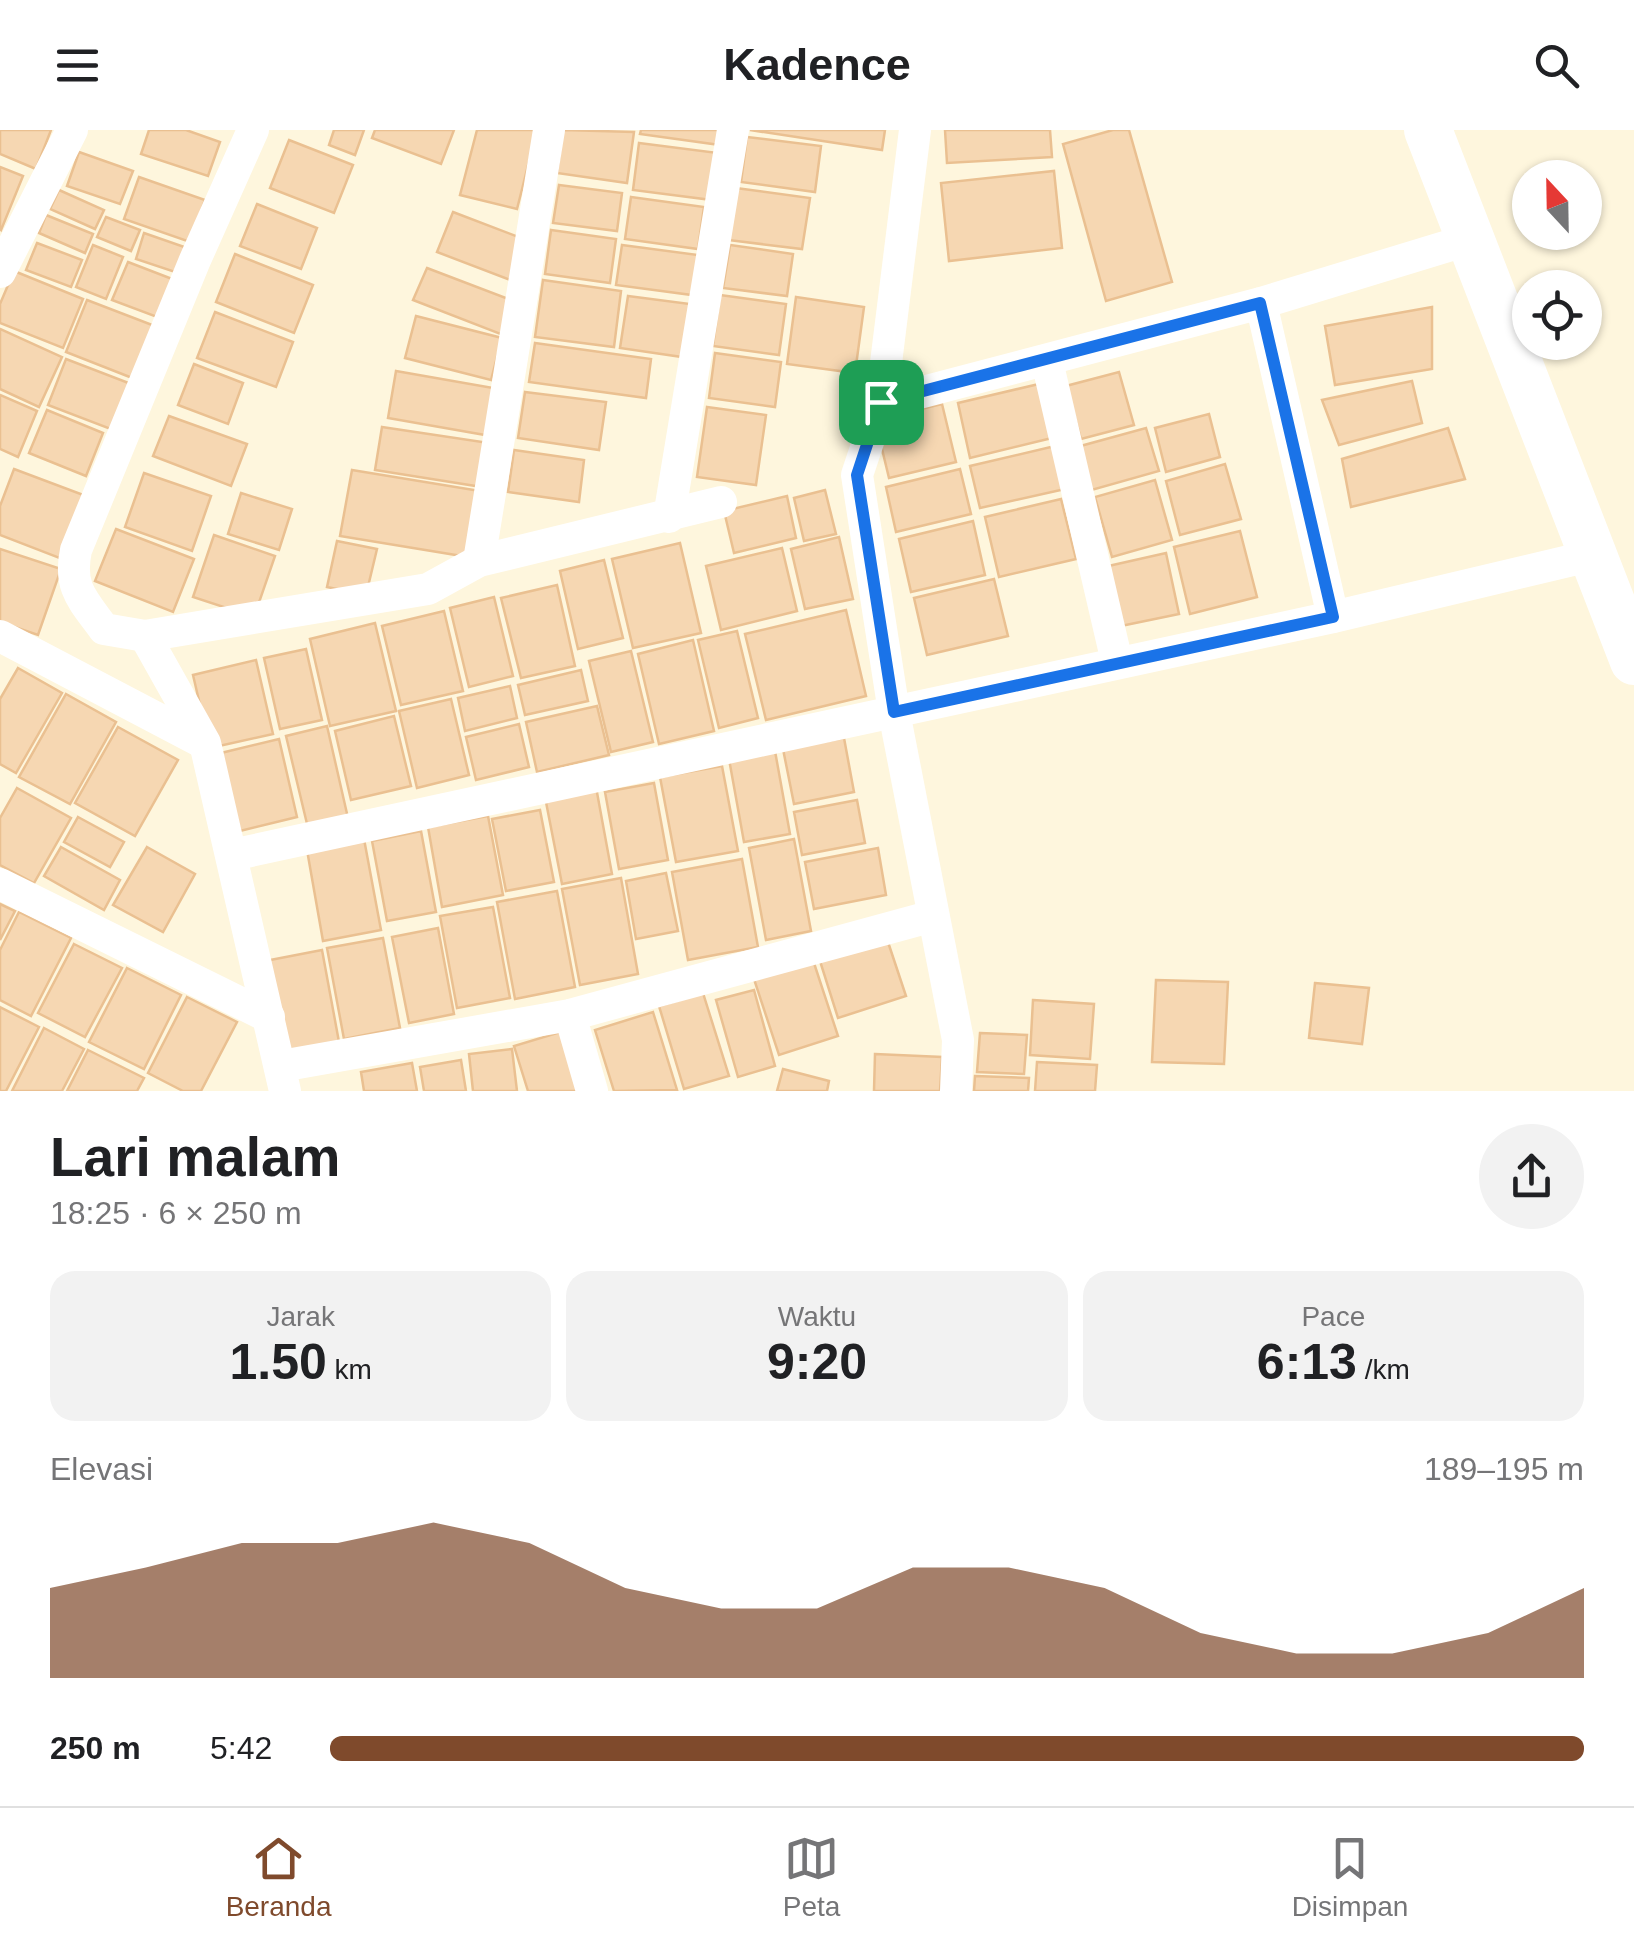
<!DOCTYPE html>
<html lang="id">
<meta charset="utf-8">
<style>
body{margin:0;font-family:Arial,sans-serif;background:#f2f2f2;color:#202124;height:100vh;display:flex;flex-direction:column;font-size:38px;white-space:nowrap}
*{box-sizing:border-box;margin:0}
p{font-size:32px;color:#757577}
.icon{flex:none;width:55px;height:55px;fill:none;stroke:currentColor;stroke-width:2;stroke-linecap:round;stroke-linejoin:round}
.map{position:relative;height:961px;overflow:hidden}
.details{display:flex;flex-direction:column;background:#fff;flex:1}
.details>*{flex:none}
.needle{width:65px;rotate:338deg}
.tools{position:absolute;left:1512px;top:30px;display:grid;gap:20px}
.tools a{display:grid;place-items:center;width:90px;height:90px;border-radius:50%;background:#fff;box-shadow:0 2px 8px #0004;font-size:50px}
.pin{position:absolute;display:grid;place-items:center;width:85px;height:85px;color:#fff;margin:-42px;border-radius:20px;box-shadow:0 5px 15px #0006}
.round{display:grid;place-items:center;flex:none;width:105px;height:105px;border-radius:52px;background:#f2f2f2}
.summary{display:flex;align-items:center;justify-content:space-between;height:170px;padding:0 50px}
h1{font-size:55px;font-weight:700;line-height:75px}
.figures{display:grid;grid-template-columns:repeat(3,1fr);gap:15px;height:170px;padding:10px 50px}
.figures div{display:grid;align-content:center;border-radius:25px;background:#f2f2f2;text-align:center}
.figures b{font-size:50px;font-weight:700}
.figures small{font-size:28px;font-weight:400}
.figures p{font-size:28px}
.chart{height:280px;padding:20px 50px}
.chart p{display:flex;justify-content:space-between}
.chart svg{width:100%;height:180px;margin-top:10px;fill:#7f4a2c;opacity:.7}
ul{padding:0 50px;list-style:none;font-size:32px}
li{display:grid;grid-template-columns:160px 120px 1fr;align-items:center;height:75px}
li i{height:25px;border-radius:12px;background:#7f4a2c}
header{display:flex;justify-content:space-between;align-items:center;height:130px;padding:0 50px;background:#fff;font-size:45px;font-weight:700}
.tab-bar{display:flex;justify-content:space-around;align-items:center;height:140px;border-top:2px solid #e0e0e0;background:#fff;font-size:28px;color:#757577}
.tab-bar a{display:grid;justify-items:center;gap:5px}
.tab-bar .selected{color:#7f4a2c}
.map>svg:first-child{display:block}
.building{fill:#f6d7b2;stroke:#eac091;stroke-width:2.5}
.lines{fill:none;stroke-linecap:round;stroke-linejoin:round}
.minor{stroke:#fff;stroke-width:32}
.secondary{stroke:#fff;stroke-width:48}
.route-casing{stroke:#fff;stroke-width:20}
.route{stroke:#1a73e8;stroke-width:12}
</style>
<header><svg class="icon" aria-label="menu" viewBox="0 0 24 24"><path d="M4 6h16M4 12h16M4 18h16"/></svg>Kadence<svg class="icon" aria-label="search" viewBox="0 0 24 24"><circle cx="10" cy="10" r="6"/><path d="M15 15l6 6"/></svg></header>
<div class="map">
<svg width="1634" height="961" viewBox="0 0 1634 961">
<rect width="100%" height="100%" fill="#fef6dd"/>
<!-- building -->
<g class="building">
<path d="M 0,0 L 51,0 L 36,39 L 0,24 Z"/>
<path d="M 149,0 L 186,0 L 220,12 L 208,46 L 141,24 Z"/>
<path d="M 334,0 L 364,0 L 355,25 L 329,15 Z"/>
<path d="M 375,0 L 454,0 L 441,34 L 372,8 Z"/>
<path d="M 477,0 L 537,0 L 517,79 L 460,65 Z"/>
<path d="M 563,0 L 634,2 L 627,53 L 557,43 Z"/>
<path d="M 641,0 L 722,0 L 720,15 L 640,4 Z"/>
<path d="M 750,0 L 885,0 L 882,20 Z"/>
<path d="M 945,0 L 1050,0 L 1052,27 L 947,33 Z"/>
<path d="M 1113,0 L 1129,0 L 1172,152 L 1106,171 L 1063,14 Z"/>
<path d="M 747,7 L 821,16 L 815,62 L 741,52 Z"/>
<path d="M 289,10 L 353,35 L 334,83 L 270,58 Z"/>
<path d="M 639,13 L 718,23 L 712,70 L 633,60 Z"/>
<path d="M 79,22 L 133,41 L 120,74 L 67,56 Z"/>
<path d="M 0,37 L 23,46 L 1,100 L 0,99 Z"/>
<path d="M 1054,41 L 1062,118 L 949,131 L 941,53 Z"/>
<path d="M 139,47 L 205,70 L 190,112 L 124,89 Z"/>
<path d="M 559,55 L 622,63 L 617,101 L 553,93 Z"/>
<path d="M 736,58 L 810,68 L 802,119 L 728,110 Z"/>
<path d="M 59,60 L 104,80 L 95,99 L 50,79 Z"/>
<path d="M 631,67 L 704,77 L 698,119 L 625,109 Z"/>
<path d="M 257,74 L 317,98 L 301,139 L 240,116 Z"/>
<path d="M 453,82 L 529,111 L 513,151 L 437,122 Z"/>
<path d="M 46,85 L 93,104 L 85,123 L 39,103 Z"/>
<path d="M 106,87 L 140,100 L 131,121 L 97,107 Z"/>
<path d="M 551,100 L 616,109 L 610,153 L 545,144 Z"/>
<path d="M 144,103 L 193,120 L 184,145 L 136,129 Z"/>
<path d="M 37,113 L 82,130 L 71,157 L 26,140 Z"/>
<path d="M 93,115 L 123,127 L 106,169 L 76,157 Z"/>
<path d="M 622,115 L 698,125 L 692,165 L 616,155 Z"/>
<path d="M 730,115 L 793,124 L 787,166 L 723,158 Z"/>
<path d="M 235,124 L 313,155 L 294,203 L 216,172 Z"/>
<path d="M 128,132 L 180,152 L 165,190 L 112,170 Z"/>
<path d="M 427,138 L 516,172 L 503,205 L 413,170 Z"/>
<path d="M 14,141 L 83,169 L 63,218 L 0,193 L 0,174 Z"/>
<path d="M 543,150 L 621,161 L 614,217 L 535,207 Z"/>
<path d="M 720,165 L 786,174 L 779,225 L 713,216 Z"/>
<path d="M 628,166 L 690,174 L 682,227 L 620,218 Z"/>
<path d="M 796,167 L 864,177 L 855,243 L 787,234 Z"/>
<path d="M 87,170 L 160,198 L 140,251 L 66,222 Z"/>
<path d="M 1432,177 L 1432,239 L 1335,255 L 1325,196 Z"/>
<path d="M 215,182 L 293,212 L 276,257 L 197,228 Z"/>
<path d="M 416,186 L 502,208 L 491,250 L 405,228 Z"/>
<path d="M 0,199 L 62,227 L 39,277 L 0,259 Z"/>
<path d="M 535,213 L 651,229 L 646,268 L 529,252 Z"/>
<path d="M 715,223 L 781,232 L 775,277 L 709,268 Z"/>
<path d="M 66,229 L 139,257 L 121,303 L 48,275 Z"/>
<path d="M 194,234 L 243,253 L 228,294 L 178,275 Z"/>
<path d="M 396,241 L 493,258 L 485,305 L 388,288 Z"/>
<path d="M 1119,242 L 1134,295 L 1081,309 L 1066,256 Z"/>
<path d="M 1412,251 L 1422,293 L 1339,315 L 1322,270 Z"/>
<path d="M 1043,253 L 1056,307 L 970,328 L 958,273 Z"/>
<path d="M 525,262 L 606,272 L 599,320 L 518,308 Z"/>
<path d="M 0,265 L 37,281 L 18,327 L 0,319 Z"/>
<path d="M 942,274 L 956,332 L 889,348 L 875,290 Z"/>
<path d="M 707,277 L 766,285 L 756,355 L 697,347 Z"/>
<path d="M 47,280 L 103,303 L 86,346 L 29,323 Z"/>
<path d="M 1209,284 L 1220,327 L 1166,342 L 1155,298 Z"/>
<path d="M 169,286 L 247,314 L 231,356 L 153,326 Z"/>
<path d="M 382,297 L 489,313 L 482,357 L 375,340 Z"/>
<path d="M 1146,298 L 1159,341 L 1088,361 L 1077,317 Z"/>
<path d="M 1448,298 L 1465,349 L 1351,377 L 1342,329 Z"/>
<path d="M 1055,316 L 1065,359 L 980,378 L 970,336 Z"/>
<path d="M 514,320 L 584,330 L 579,372 L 508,362 Z"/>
<path d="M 1225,334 L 1241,389 L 1180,405 L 1166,351 Z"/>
<path d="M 14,339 L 86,366 L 62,429 L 0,405 L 0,376 Z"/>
<path d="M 960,339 L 971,384 L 896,402 L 886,357 Z"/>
<path d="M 352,340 L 480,361 L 468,427 L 340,406 Z"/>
<path d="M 144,343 L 211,366 L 192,421 L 125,397 Z"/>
<path d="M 1155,350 L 1172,410 L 1112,427 L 1095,367 Z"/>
<path d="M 825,360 L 836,404 L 804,411 L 794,368 Z"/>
<path d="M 241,363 L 292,379 L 279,420 L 228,404 Z"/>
<path d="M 787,366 L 796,408 L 734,423 L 724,381 Z"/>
<path d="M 1061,369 L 1076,429 L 999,447 L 985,387 Z"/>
<path d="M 973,391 L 985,445 L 911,462 L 899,409 Z"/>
<path d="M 116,399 L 194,429 L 173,482 L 95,451 Z"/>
<path d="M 1240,401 L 1257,467 L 1190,484 L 1174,417 Z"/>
<path d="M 214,405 L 275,426 L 254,487 L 193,467 Z"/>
<path d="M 839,407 L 853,469 L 805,479 L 791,419 Z"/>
<path d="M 337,411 L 377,419 L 366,465 L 327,457 Z"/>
<path d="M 680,413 L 701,503 L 633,518 L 612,429 Z"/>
<path d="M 782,418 L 797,481 L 721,500 L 706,436 Z"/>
<path d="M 0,419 L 61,439 L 38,505 L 0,492 Z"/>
<path d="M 1166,423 L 1179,484 L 1116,497 L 1104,437 Z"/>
<path d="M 604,430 L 623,508 L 578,519 L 560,441 Z"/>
<path d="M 994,449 L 1008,506 L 927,525 L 914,468 Z"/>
<path d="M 557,455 L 575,536 L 521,548 L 501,468 Z"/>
<path d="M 494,467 L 513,546 L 469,557 L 450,478 Z"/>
<path d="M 846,480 L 866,566 L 766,590 L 745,504 Z"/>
<path d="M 444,481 L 463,561 L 401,575 L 382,496 Z"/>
<path d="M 375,493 L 396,581 L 330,596 L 310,509 Z"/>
<path d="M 737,501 L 758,588 L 719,598 L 698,510 Z"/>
<path d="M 693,510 L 714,601 L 659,614 L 638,524 Z"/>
<path d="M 306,519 L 322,590 L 280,599 L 264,528 Z"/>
<path d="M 631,521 L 653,612 L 611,622 L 589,531 Z"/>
<path d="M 256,530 L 273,604 L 210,618 L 193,545 Z"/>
<path d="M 18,538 L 62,563 L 16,643 L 0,634 L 0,569 Z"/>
<path d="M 581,540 L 588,571 L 525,585 L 518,555 Z"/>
<path d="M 510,556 L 517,588 L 465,601 L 458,568 Z"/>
<path d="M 66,564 L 116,592 L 70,674 L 19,647 Z"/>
<path d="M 451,569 L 469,645 L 417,658 L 399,581 Z"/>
<path d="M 597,576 L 609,625 L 537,642 L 526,592 Z"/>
<path d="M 394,586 L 411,656 L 351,670 L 335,601 Z"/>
<path d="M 519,594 L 529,637 L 476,650 L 466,607 Z"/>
<path d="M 327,596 L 348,688 L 308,698 L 286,606 Z"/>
<path d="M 118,597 L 178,630 L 135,706 L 75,673 Z"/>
<path d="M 844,608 L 854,662 L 794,674 L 783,619 Z"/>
<path d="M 279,609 L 297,687 L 240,701 L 221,623 Z"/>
<path d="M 775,621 L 790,704 L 744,712 L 729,629 Z"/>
<path d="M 722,636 L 738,721 L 676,732 L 660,647 Z"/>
<path d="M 654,653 L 668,730 L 619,739 L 605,662 Z"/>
<path d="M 596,657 L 612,744 L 562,754 L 545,667 Z"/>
<path d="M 17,658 L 71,688 L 34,753 L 0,735 L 0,688 Z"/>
<path d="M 857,670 L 865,713 L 802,725 L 794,682 Z"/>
<path d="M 540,680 L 554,752 L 506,761 L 492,689 Z"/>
<path d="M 488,686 L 503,765 L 442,777 L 428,697 Z"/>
<path d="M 78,687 L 124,712 L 110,737 L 64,712 Z"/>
<path d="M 421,701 L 436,782 L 387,791 L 372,711 Z"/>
<path d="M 364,709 L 381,800 L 323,811 L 307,720 Z"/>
<path d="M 794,709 L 811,801 L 766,810 L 749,718 Z"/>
<path d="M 61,717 L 120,750 L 104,780 L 44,746 Z"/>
<path d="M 147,717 L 195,744 L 163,802 L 113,775 Z"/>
<path d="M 878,718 L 886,765 L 814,779 L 805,732 Z"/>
<path d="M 742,729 L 758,817 L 688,830 L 672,742 Z"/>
<path d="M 666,743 L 678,801 L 636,809 L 626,751 Z"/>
<path d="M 621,748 L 638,844 L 580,855 L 562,759 Z"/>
<path d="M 557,761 L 575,857 L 515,869 L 497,772 Z"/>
<path d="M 0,774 L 15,781 L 0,810 Z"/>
<path d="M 493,777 L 510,868 L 457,878 L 440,786 Z"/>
<path d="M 19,782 L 71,808 L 31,886 L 0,870 L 0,820 Z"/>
<path d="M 438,798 L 454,884 L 409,893 L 392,807 Z"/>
<path d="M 383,808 L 400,898 L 344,909 L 327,818 Z"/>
<path d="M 887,809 L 906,866 L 838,888 L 820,831 Z"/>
<path d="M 74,814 L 122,838 L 85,907 L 38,883 Z"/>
<path d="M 322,820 L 339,912 L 282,922 L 265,831 Z"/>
<path d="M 813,830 L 838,906 L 779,925 L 754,849 Z"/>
<path d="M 127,838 L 181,865 L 144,939 L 89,912 Z"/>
<path d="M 1156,850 L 1228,852 L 1224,934 L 1152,932 Z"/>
<path d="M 1315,853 L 1369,858 L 1362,914 L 1309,908 Z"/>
<path d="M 754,860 L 775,936 L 738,947 L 716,870 Z"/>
<path d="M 703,863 L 729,946 L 684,959 L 659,876 Z"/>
<path d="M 187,867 L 237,892 L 201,961 L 183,961 L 148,943 Z"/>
<path d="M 1033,870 L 1094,874 L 1090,929 L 1030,925 Z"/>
<path d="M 0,877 L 39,897 L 6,961 L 0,961 Z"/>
<path d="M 653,882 L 677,960 L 614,961 L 595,900 Z"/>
<path d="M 44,898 L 84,919 L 62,961 L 12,961 Z"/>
<path d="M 567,900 L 585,961 L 528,961 L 514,916 Z"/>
<path d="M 980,903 L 1027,905 L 1024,944 L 977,942 Z"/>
<path d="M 512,919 L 517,961 L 473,961 L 469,924 Z"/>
<path d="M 88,920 L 144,948 L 137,961 L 67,961 Z"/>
<path d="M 875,924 L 942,927 L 940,961 L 874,961 Z"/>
<path d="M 461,930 L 466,961 L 424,961 L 420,937 Z"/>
<path d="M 1037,932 L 1097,935 L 1095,961 L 1035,961 Z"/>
<path d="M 412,933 L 417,961 L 364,961 L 361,942 Z"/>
<path d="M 783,939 L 829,951 L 827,961 L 777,961 Z"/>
<path d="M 975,946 L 1029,948 L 1028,961 L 974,961 Z"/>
</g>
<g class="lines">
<!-- minor -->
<g class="minor">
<path d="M 253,0 L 195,130 L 76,420 C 68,458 83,470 104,499 L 145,506 L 428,459 L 479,431 L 721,372"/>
<path d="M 915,0 L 881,273 L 857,345 L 894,582 L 958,910 L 956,961"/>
<path d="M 0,142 L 72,0"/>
<path d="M 1261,173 L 1333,487"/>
<path d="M 1047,231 L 1117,532"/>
<path d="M 881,273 L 1261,173 L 1471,109"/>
<path d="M 669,387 L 733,0"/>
<path d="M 479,431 L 549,0"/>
<path d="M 0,506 L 204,613"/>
<path d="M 145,506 L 205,613 L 285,961"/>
<path d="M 232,725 L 1333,487 L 1594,425"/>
<path d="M 0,754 L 269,887"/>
<path d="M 570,885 L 592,961"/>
<path d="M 281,936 L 570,885 L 933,786"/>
</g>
<!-- secondary -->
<path class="secondary" d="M 1428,0 L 1634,531"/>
</g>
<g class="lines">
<defs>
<path id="route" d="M 1260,173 L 1333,487 L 894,582 L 857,345 L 881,272 Z"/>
</defs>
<!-- route casing -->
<use href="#route" class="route-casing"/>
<!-- route -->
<use href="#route" class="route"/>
</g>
</svg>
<div class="tools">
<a><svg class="needle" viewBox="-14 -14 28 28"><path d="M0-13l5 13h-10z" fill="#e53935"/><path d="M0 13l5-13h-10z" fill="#757577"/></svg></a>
<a><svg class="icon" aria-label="locate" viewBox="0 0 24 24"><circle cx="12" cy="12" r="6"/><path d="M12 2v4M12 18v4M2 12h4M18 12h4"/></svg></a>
</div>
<div class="pin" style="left:881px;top:272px;background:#1e9e55"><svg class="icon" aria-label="arrive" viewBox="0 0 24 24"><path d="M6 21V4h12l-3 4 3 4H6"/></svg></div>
</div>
<section class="details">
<div class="summary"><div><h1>Lari malam</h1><p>18:25 · 6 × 250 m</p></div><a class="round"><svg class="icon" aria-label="share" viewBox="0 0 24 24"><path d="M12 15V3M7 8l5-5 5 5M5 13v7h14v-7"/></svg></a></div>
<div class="figures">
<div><p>Jarak</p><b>1.50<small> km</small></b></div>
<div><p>Waktu</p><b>9:20</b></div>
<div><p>Pace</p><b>6:13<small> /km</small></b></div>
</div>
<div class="chart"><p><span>Elevasi</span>189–195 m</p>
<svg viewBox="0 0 160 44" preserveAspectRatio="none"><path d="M0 44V22L10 17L20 11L30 11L40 6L50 11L60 22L70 27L80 27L90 17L100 17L110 22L120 33L130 38L140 38L150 33L160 22V44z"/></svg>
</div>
<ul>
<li><b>250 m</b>5:42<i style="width:100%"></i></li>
</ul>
</section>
<nav class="tab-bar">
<a class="selected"><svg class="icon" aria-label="home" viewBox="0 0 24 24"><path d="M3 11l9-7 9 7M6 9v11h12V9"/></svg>Beranda</a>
<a><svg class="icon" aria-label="map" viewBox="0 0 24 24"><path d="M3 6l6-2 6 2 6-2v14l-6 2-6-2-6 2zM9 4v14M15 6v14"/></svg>Peta</a>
<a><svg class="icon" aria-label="saved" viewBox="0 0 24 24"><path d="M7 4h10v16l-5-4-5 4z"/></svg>Disimpan</a>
</nav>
